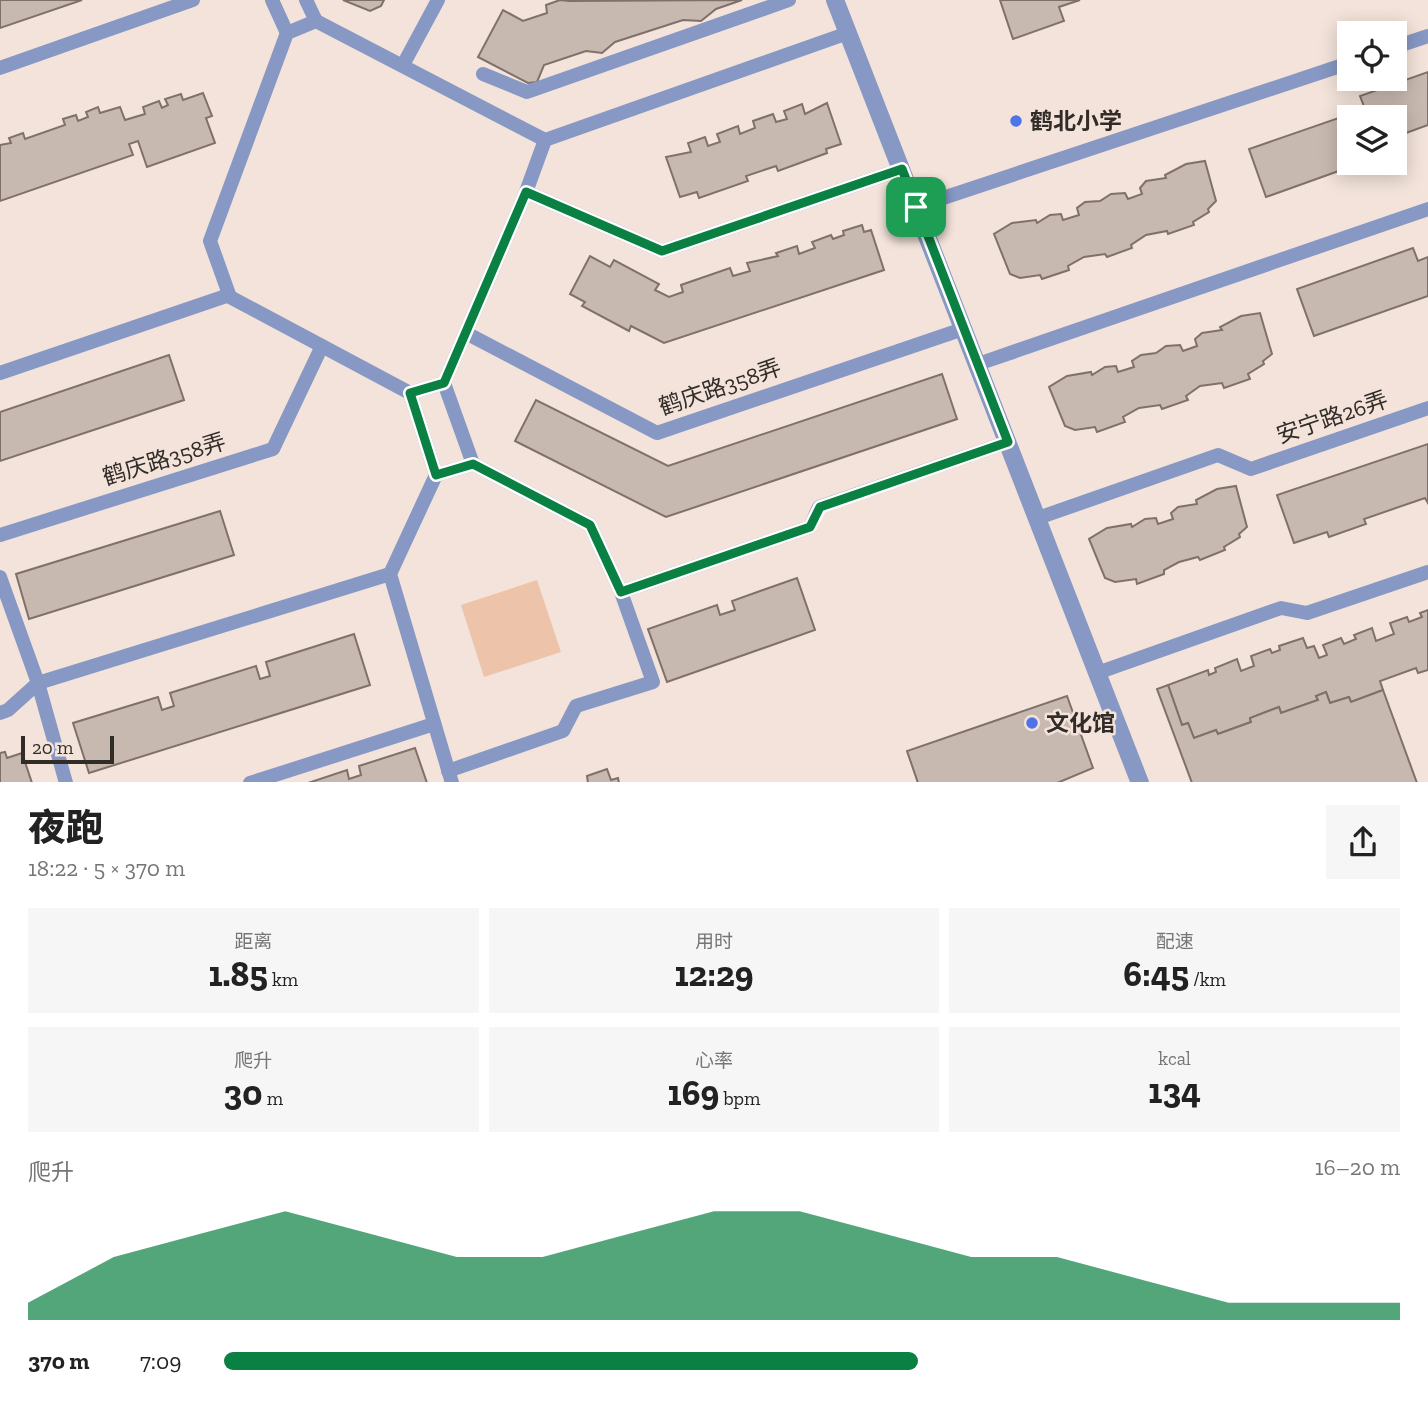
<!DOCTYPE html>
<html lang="zh">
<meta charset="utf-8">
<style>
body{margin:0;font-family:"Zilla Slab","Noto Sans SC",serif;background:#f6f6f6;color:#222;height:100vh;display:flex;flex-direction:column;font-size:26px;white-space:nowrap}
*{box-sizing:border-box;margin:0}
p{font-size:23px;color:#767676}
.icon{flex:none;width:38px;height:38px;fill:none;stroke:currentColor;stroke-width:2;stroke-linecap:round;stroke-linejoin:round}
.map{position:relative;height:782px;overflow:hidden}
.sheet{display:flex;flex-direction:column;background:#fff;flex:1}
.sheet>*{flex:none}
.tools{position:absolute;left:1337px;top:21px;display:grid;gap:14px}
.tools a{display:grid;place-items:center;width:70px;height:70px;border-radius:0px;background:#fff;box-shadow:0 4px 18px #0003;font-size:35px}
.scale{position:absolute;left:21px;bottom:18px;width:93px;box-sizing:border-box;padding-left:7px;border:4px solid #322c29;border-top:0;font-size:19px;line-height:24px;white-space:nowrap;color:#322c29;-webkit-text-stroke:5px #f3e3da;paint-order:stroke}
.pin{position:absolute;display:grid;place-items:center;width:60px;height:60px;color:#fff;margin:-30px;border-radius:14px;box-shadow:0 4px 10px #0006}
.round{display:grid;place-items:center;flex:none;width:74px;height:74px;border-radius:0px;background:#f6f6f6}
.summary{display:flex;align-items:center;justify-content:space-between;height:119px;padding:0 28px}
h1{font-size:38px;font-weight:800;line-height:52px}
.figures{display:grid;grid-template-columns:repeat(3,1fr);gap:10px;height:119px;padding:7px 28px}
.figures div{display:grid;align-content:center;border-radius:0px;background:#f6f6f6;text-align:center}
.figures b{font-size:35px;font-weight:800}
.figures small{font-size:19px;font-weight:400}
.figures p{font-size:19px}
.chart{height:196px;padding:14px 28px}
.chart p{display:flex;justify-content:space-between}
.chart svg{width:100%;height:126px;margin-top:7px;fill:#0b8043;opacity:.7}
ul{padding:0 28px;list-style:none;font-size:23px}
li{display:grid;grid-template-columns:112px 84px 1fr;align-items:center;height:52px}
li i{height:18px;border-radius:9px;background:#0b8043}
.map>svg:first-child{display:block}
.green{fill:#edc3aa}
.building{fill:#c8b9b0;stroke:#7f7169;stroke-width:2}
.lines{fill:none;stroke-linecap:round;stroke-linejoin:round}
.service{stroke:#8698c3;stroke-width:14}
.minor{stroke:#8698c3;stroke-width:18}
.route-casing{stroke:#fff;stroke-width:14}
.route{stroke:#0b8043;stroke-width:9}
.poi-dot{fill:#4f74e8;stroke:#f3e3da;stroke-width:2.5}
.labels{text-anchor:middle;stroke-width:5;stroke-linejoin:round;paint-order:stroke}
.poi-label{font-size:23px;font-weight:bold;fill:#322c29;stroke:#f3e3da;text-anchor:start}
.street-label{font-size:23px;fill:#322c29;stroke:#f3e3da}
</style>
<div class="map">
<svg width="1428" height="783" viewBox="0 0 1428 783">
<rect width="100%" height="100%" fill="#f3e3da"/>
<!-- green -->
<path class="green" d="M 537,580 L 561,652 L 484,677 L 461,605 Z"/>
<!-- building -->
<g class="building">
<path d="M 0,0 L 82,0 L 0,28 Z"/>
<path d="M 343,0 L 384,0 L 381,6 L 370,11 Z"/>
<path d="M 560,0 L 569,1 L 742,0 L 716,9 L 701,21 L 683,20 L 615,42 L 602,53 L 586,51 L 544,65 L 537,82 L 528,83 L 478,57 L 503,10 L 523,21 L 547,13 L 546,5 Z"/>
<path d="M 1000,0 L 1080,0 L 1059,7 L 1064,21 L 1013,39 Z"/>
<path d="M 1428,72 L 1428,125 L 1395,137 L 1395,117 L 1349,117 L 1349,163 L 1361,163 L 1266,197 L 1249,149 L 1365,109 L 1360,96 Z"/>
<path d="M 203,93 L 212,116 L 206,118 L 215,143 L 147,167 L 138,141 L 129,144 L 133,155 L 0,201 L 0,145 L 11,143 L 9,138 L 23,133 L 25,139 L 65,125 L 63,119 L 76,115 L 78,121 L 88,117 L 86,112 L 98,107 L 100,113 L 120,107 L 125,120 L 145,114 L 143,107 L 159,101 L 162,108 L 168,105 L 165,99 L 181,94 L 183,100 Z"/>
<path d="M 827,103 L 841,144 L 826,149 L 827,153 L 778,171 L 776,166 L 746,176 L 748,181 L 699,198 L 697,192 L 680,197 L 666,157 L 691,152 L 688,143 L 705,137 L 708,146 L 720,142 L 717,134 L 738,126 L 740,134 L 755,128 L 753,121 L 773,114 L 776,122 L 787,119 L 784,111 L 802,104 L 805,114 Z"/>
<path d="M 1205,161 L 1216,201 L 1208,209 L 1209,212 L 1193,222 L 1194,225 L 1168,234 L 1167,231 L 1146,235 L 1131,245 L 1132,248 L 1107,257 L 1105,254 L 1084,257 L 1068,266 L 1069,270 L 1042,279 L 1040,275 L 1020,278 L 1010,274 L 994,234 L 1012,223 L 1036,220 L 1037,223 L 1050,215 L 1061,214 L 1063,220 L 1079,215 L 1077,208 L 1085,202 L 1100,201 L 1111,194 L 1125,193 L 1128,199 L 1142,194 L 1140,188 L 1146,181 L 1166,178 L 1165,175 L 1186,164 Z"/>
<path d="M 862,225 L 864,232 L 871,230 L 884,270 L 664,343 L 631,326 L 629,331 L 582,306 L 585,302 L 570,294 L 590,256 L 610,267 L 614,260 L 659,284 L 655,290 L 669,297 L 683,292 L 681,285 L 730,268 L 733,276 L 750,271 L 747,263 L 778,256 L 776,253 L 797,246 L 799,254 L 815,248 L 812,242 L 831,235 L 833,239 L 844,235 L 843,231 Z"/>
<path d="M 1413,248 L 1418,261 L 1428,257 L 1428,296 L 1314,336 L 1297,289 Z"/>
<path d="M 1260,313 L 1272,354 L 1263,361 L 1264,364 L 1248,374 L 1250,379 L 1224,388 L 1222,383 L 1200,386 L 1186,396 L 1188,400 L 1162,409 L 1160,405 L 1139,408 L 1123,417 L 1125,422 L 1097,432 L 1095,427 L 1075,430 L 1065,426 L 1049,387 L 1067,376 L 1091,372 L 1092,375 L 1105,367 L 1116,366 L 1118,372 L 1134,367 L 1132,361 L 1141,355 L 1156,353 L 1166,346 L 1180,345 L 1183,351 L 1197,346 L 1195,339 L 1202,333 L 1222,330 L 1220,327 L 1241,316 Z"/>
<path d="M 169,355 L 184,400 L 0,461 L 0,412 Z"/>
<path d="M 942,374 L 957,419 L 666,517 L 515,441 L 536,400 L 668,466 Z"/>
<path d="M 1428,444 L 1428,503 L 1425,498 L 1364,519 L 1366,524 L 1329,537 L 1327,532 L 1294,543 L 1277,495 Z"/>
<path d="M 1236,486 L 1247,527 L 1239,534 L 1240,537 L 1224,547 L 1225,550 L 1200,560 L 1198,557 L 1179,562 L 1164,570 L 1164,574 L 1137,584 L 1136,579 L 1115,582 L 1105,578 L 1089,539 L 1107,528 L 1131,524 L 1132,527 L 1145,519 L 1156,518 L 1158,524 L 1173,519 L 1171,513 L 1178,507 L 1197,504 L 1196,500 L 1217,489 Z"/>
<path d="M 220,511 L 234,555 L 29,619 L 16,574 Z"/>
<path d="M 797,578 L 815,630 L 667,682 L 648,629 L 717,605 L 720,615 L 735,610 L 732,601 Z"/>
<path d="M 1428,610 L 1428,670 L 1418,673 L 1416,668 L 1380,681 L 1383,690 L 1351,702 L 1349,697 L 1330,703 L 1326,692 L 1316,696 L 1318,700 L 1281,713 L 1279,707 L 1250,718 L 1251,722 L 1218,734 L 1216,730 L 1194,738 L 1188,723 L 1182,725 L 1168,685 L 1208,670 L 1209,675 L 1216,672 L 1215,668 L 1237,659 L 1241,671 L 1254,666 L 1251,656 L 1270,649 L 1272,653 L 1280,650 L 1279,646 L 1303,638 L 1307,648 L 1314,646 L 1319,658 L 1327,655 L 1323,645 L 1341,638 L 1344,644 L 1356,639 L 1354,635 L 1372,628 L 1376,641 L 1394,634 L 1390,623 L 1407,617 L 1409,622 L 1422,617 L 1420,613 Z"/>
<path d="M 354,634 L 370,685 L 89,773 L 73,723 L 158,697 L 162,710 L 174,706 L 170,693 L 256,666 L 260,679 L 270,676 L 266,662 Z"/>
<path d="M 1168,685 L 1182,725 L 1188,723 L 1194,738 L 1216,730 L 1218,734 L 1251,722 L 1250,718 L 1279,707 L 1281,713 L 1318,700 L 1316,696 L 1326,692 L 1330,703 L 1349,697 L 1351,702 L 1383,690 L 1417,783 L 1192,783 L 1157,689 Z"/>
<path d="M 1067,696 L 1093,768 L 1057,783 L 918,783 L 907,751 Z"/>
<path d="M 415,748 L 427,783 L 308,783 L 347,770 L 349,779 L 361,775 L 359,766 Z"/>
<path d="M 5,752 L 7,758 L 22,753 L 32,783 L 0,783 L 0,753 Z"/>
<path d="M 607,769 L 611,780 L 618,778 L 619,783 L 588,783 L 587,776 Z"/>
</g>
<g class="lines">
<!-- service -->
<g class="service">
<path d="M 272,0 L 287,33"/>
<path d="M 306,0 L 316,21"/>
<path d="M 316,21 L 545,140 L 526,192 L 444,383 L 410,393 L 230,297 L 210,241 L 287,33 Z"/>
<path d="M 1395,47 L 1428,36"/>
<path d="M 403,65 L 438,0"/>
<path d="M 0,68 L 193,0"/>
<path d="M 483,74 L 527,92 L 789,0"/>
<path d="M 545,140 L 848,33"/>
<path d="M 526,192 L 662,251 L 902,169"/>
<path d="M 916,207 L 1349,63"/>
<path d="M 466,333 L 657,433 L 963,329"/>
<path d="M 978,364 L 1428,209"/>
<path d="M 0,373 L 229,295"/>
<path d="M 410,393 L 436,475 L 473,464 L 444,383"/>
<path d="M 473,464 L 590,525 L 621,592 L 810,527 L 819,507 L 1008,442"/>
<path d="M 436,475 L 390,574 L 452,783"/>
<path d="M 1038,518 L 1218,455 L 1251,469 L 1428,408"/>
<path d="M 0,535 L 273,449 L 322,346"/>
<path d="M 0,577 L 38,683 L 66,783"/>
<path d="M 1097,673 L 1281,608 L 1307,613 L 1428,572"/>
<path d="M 0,713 L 8,710 L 38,683 L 390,574"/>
<path d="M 448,771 L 563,731 L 576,706 L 653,682 L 621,592"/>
<path d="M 250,783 L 434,724"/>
</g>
<!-- minor -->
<path class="minor" d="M 835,0 L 1140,783"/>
</g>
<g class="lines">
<defs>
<path id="route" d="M 902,169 L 1008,442 L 820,507 L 810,527 L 621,592 L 590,525 L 473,464 L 436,475 L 410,393 L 444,383 L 526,192 L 662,251 Z"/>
</defs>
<!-- route casing -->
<use href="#route" class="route-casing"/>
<!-- route -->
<use href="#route" class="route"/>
</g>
<!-- markers -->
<g class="poi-dot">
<circle cx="1016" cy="121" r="7"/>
<circle cx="1032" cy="723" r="7"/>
</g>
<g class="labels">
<!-- poi labels -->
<g class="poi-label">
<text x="1030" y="129">鹤北小学</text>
<text x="1046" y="731">文化馆</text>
</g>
<!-- street labels -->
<g class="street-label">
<text transform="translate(720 387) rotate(-19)" y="8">鹤庆路358弄</text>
<text transform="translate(1332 417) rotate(-19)" y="8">安宁路26弄</text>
<text transform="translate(164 459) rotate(-17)" y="8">鹤庆路358弄</text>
</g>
</g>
</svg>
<div class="tools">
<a><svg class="icon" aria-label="locate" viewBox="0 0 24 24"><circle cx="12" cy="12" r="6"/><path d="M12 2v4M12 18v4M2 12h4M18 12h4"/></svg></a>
<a><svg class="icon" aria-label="layers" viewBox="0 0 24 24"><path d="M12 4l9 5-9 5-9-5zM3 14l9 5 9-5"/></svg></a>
</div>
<div class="scale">20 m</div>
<div class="pin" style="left:916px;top:207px;background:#1e9e55"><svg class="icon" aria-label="arrive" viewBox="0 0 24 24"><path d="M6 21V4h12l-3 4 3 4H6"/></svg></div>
</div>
<section class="sheet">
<div class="summary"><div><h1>夜跑</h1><p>18:22 · 5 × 370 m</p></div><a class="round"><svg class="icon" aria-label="share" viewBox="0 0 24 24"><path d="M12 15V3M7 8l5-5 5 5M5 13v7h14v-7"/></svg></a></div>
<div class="figures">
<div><p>距离</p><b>1.85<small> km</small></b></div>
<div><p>用时</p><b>12:29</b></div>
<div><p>配速</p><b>6:45<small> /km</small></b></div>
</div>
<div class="figures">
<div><p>爬升</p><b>30<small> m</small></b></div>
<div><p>心率</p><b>169<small> bpm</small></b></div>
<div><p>kcal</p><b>134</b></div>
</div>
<div class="chart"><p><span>爬升</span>16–20 m</p>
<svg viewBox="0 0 160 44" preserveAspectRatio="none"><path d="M0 44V38L10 22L20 14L30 6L40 14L50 22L60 22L70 14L80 6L90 6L100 14L110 22L120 22L130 30L140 38L150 38L160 38V44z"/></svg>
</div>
<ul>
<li><b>370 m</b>7:09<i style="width:59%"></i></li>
</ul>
</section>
